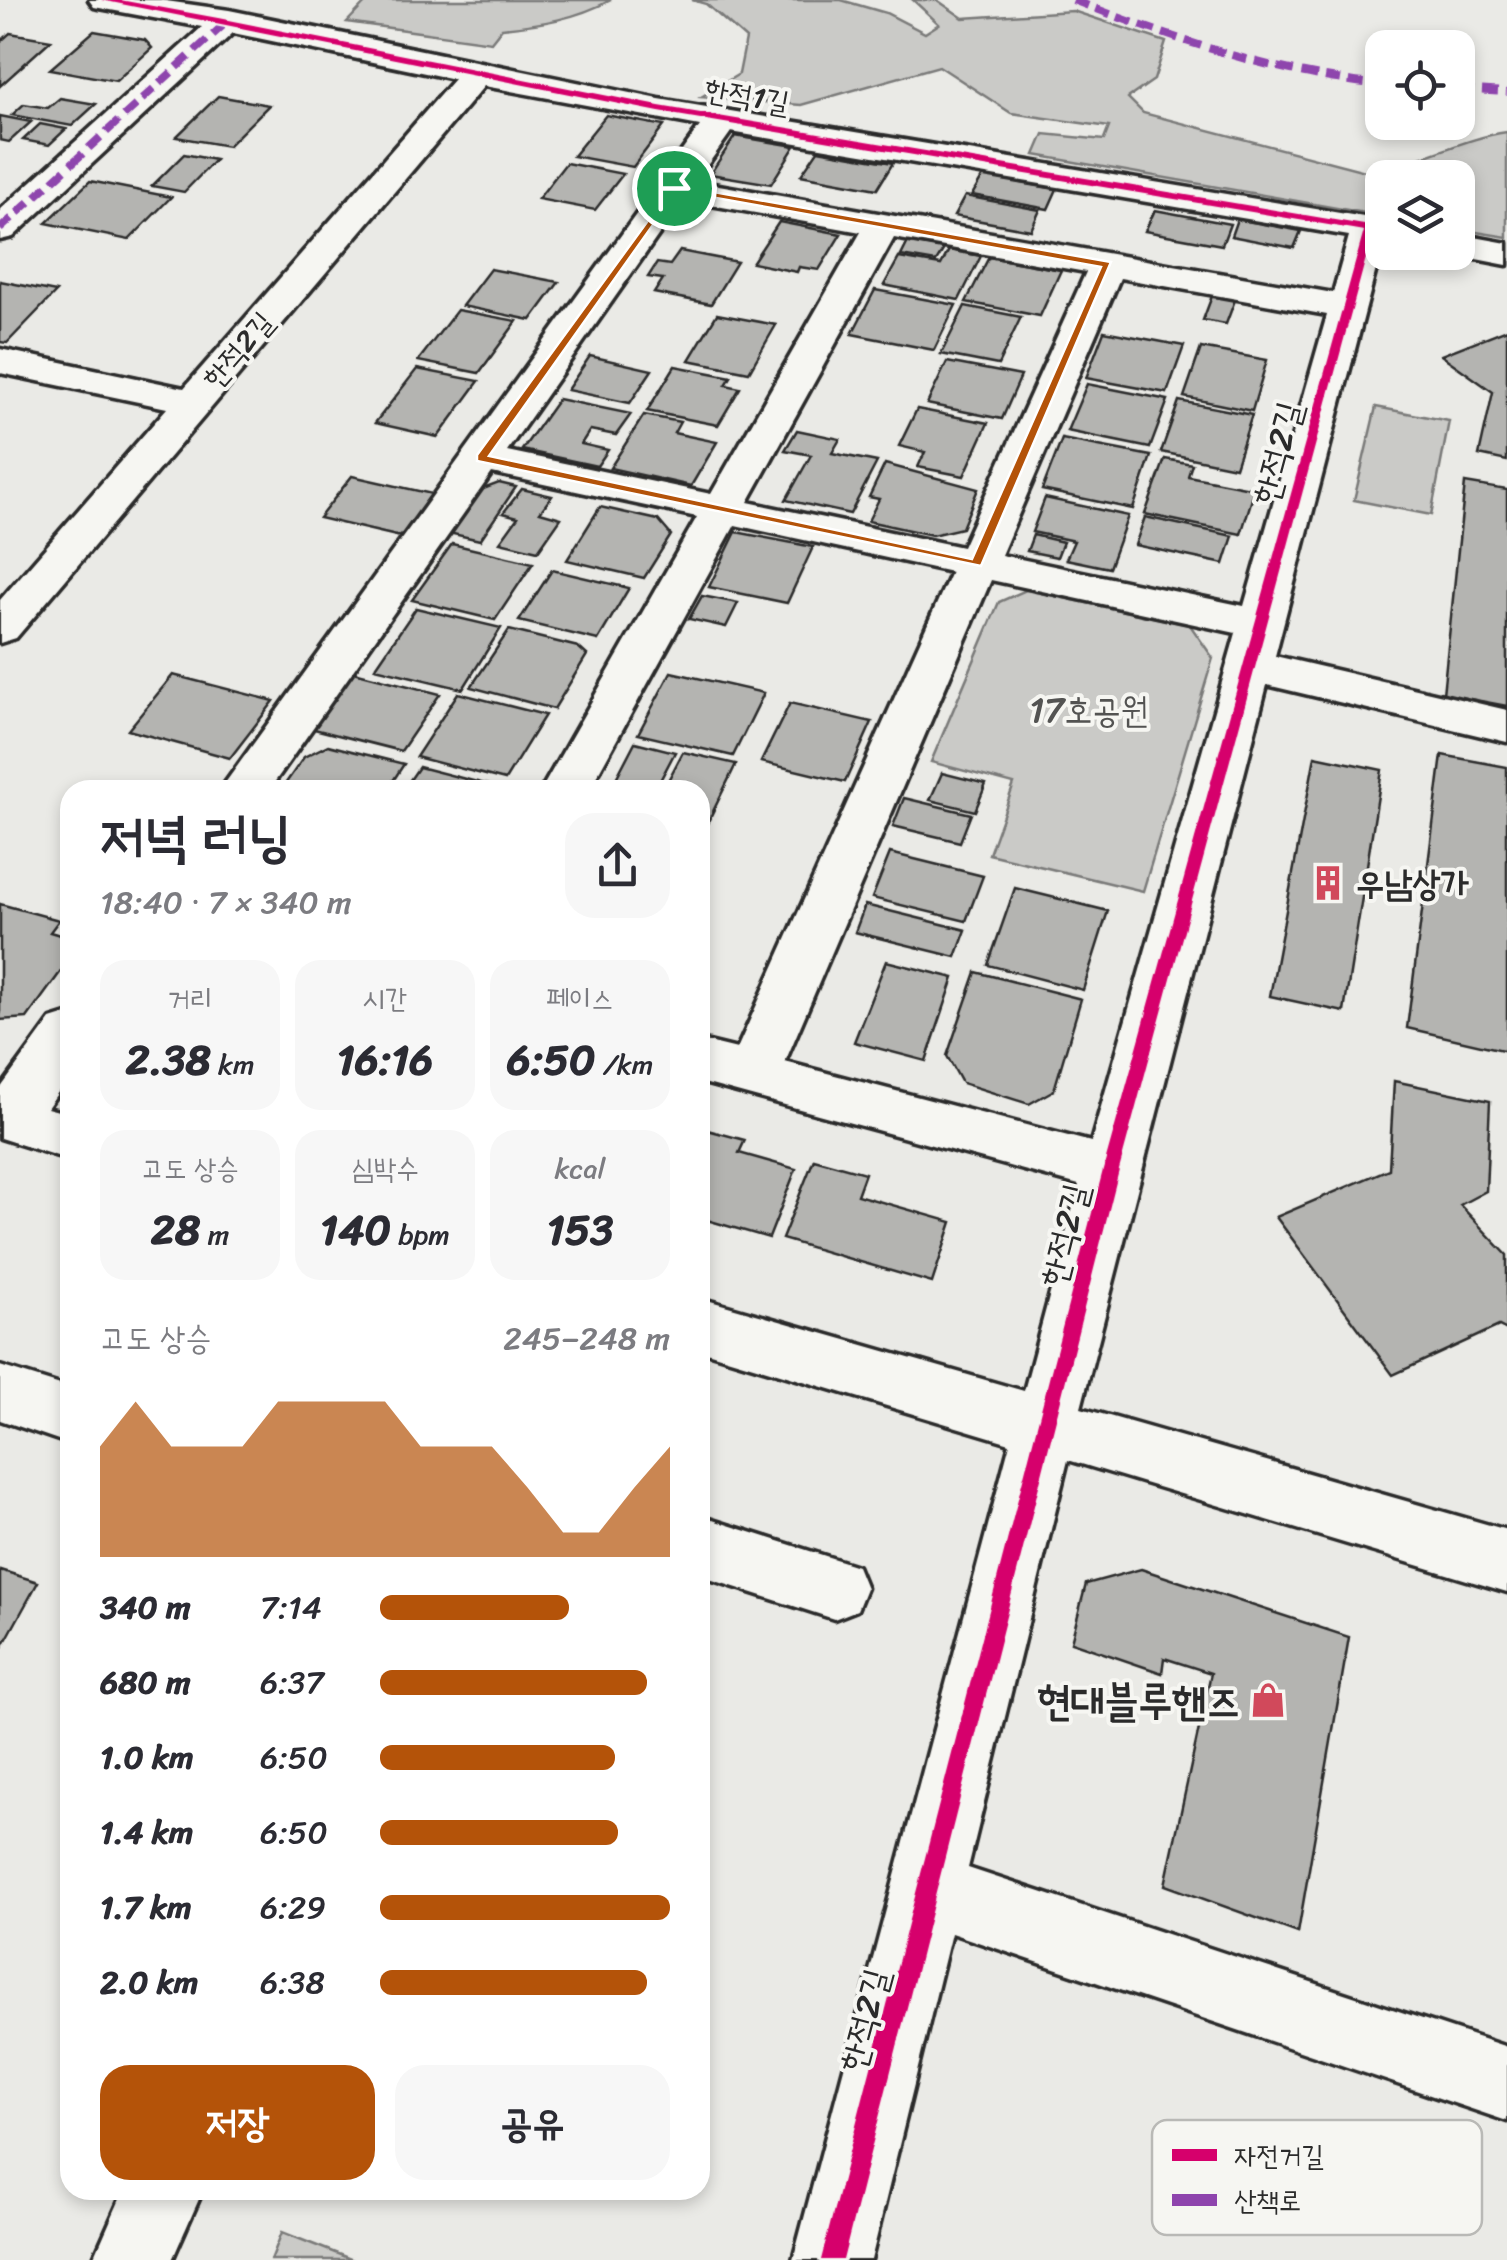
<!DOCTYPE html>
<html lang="ko">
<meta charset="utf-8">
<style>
body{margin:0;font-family:Sriracha,"Poor Story",sans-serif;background:#f7f7f7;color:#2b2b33;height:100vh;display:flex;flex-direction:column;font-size:38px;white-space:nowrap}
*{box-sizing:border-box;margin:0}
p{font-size:32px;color:#7c7c81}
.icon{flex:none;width:55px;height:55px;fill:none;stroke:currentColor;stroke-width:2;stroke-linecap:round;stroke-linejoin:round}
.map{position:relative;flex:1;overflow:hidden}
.drawer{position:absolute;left:60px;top:780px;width:650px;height:1420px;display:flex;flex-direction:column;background:#fff;border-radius:30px;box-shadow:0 5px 15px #0003}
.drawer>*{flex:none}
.fabs{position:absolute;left:1365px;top:30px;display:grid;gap:20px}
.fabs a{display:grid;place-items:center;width:110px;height:110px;border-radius:20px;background:#fff;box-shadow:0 5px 15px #0003;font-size:50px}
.pin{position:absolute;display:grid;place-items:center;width:85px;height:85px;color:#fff;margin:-42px;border:5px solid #fff;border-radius:50%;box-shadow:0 2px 10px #0007}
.round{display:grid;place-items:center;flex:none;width:105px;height:105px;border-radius:30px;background:#f7f7f7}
.overview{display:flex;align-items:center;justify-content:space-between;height:170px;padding:0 40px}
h1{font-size:55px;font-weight:700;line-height:75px}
.metrics{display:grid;grid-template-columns:repeat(3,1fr);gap:15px;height:170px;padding:10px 40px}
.metrics div{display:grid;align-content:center;border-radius:25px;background:#f7f7f7;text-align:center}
.metrics b{font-size:42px;font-weight:700}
.metrics small{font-size:28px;font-weight:400}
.metrics p{font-size:28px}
.chart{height:280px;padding:20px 40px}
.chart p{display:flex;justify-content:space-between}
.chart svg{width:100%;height:180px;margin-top:10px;fill:#b45309;opacity:.7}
.primary-button{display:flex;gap:20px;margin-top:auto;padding:20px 40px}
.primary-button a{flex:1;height:115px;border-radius:30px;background:#b45309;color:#fff;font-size:40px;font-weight:700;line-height:115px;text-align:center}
.primary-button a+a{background:#f7f7f7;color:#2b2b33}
ul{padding:0 40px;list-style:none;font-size:32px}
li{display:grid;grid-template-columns:160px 120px 1fr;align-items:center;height:75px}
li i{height:25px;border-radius:12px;background:#b45309}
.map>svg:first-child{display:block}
.green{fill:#cacac7;stroke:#7a7a79;stroke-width:2.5}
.building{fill:#b4b4b1;stroke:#2b2b2b;stroke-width:2.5}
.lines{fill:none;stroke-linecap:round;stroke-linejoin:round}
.minor-casing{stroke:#2b2b2b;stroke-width:7}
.minor{fill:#f6f6f2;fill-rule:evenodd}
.quiet{stroke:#8e44ad;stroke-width:8;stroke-dasharray:16 8;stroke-linecap:butt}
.cycleway-casing{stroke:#f6f6f2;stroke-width:6}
.cycleway{fill:#d6006c;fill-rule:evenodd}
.route{fill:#b45309;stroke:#fff;stroke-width:2.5;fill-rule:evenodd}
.labels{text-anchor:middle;stroke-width:8;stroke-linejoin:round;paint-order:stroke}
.far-street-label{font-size:30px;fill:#2b2b2b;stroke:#f6f6f2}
.street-label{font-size:35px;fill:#2b2b2b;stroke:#f6f6f2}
.park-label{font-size:35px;fill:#535352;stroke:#f6f6f2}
.poi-label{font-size:35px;font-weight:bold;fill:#2b2b2b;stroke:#f6f6f2;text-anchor:start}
.near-poi-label{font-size:42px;font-weight:bold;fill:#2b2b2b;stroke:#f6f6f2;text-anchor:end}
.key{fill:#f6f6f2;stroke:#b9b9b6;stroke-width:2.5}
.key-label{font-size:28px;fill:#2b2b2b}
</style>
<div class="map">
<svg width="1507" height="2260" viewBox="0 0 1507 2260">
<rect width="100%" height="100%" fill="#eaeae6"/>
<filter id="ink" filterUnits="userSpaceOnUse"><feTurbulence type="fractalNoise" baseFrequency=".01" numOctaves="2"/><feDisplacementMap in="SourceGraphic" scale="20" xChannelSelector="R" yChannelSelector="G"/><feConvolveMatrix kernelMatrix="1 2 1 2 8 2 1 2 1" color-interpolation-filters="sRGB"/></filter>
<g filter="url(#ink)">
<!-- green -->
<g class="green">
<path d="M 368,0 L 611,0 C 575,19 542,24 502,28 L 491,42 L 347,22 Z"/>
<path d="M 692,0 L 841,0 L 886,13 L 925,33 L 939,24 L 913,0 L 937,0 L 963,18 L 1073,11 L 1166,42 L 1154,80 L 1128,98 L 1143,113 L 1365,171 C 1415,167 1457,139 1507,132 L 1507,237 L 1458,229 L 1458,178 L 1382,178 L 1382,216 L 1035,155 L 1044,134 L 1104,140 L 1109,127 L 1011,113 L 939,66 L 801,105 L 701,97 L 739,74 L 746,39 L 706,4 Z"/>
<path d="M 1376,407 L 1449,421 L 1431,515 L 1354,500 Z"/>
<path d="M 1026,590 L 1190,625 L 1213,658 L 1143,891 L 989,854 L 1014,784 L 931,762 L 999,602 Z"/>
<path d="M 282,2232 L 353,2260 L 271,2260 Z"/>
</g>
<!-- building -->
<g class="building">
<path d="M 94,31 L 145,40 L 152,48 L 116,81 L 50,69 Z"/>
<path d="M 10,33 L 51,40 L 0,86 L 0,42 Z"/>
<path d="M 218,96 L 269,105 L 228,146 L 176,137 Z"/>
<path d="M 60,98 L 96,104 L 72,126 L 12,115 L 24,104 L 48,108 Z"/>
<path d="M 606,115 L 664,126 L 633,167 L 573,156 Z"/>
<path d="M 0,116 L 31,122 L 9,142 L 0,140 Z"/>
<path d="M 40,124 L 66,129 L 49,145 L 23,140 Z"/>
<path d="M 735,136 L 795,146 L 771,184 L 710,174 Z"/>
<path d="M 818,150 L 893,163 L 877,189 L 801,175 Z"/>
<path d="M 184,154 L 215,160 L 184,192 L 152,186 Z"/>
<path d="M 566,163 L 623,174 L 595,210 L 538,199 Z"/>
<path d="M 983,176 L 1057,189 L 1048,209 L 972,195 Z"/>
<path d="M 90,181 L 171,197 L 129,240 L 46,223 Z"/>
<path d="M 965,196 L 1040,210 L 1031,230 L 954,216 Z"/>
<path d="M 1155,210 L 1230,224 L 1222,245 L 1145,231 Z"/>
<path d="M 1237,219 L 1301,231 L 1294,248 L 1231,236 Z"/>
<path d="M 779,222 L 841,234 L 819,270 L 799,267 L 797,272 L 752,263 Z"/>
<path d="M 908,242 L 944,249 L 936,262 L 901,256 Z"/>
<path d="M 949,250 L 981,256 L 959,300 L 884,285 L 899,258 L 941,265 Z"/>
<path d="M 680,251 L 737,262 L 711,304 L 654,293 L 663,279 L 648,277 L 657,263 L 670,265 Z"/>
<path d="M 989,257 L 1061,270 L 1040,316 L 966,302 Z"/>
<path d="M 490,269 L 559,282 L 531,320 L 462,306 Z"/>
<path d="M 0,281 L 56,292 L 7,343 L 0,342 Z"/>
<path d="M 875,290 L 956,305 L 934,350 L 852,334 Z"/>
<path d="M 1212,296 L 1235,300 L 1226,324 L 1203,320 Z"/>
<path d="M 965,306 L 1021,317 L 998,365 L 941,354 Z"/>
<path d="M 457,310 L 517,321 L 479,373 L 418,361 Z"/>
<path d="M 717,314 L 776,325 L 749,372 L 689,360 Z"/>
<path d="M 1507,329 L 1507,461 L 1479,455 L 1493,392 L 1441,355 Z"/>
<path d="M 1104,331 L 1184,346 L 1167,393 L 1086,378 Z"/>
<path d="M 1201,348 L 1267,360 L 1252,411 L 1184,397 Z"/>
<path d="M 590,356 L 652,370 L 630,403 L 567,390 Z"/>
<path d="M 947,362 L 1021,376 L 1002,419 L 927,404 Z"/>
<path d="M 675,366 L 731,377 L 726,385 L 740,388 L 718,425 L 647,411 Z"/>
<path d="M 417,369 L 479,381 L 438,437 L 375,423 Z"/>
<path d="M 1087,384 L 1168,400 L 1150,448 L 1067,431 Z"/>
<path d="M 558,399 L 631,414 L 616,435 L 590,430 L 581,444 L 608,450 L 597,466 L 522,450 Z"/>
<path d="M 1179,401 L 1252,415 L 1235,467 L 1161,452 Z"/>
<path d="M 917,409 L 988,423 L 964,476 L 918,467 L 925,452 L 899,446 Z"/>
<path d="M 644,415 L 680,422 L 674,433 L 717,442 L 691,486 L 610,468 Z"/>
<path d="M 797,430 L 840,439 L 832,453 L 877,462 L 850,514 L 786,500 L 811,455 L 785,450 Z"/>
<path d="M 1062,439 L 1151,456 L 1133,509 L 1042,490 Z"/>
<path d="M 1165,459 L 1192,464 L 1188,476 L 1255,489 L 1241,534 L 1145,514 Z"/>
<path d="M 885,464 L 978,489 L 962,528 L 932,535 L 868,521 L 879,499 L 869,497 Z"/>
<path d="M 352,476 L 432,494 L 401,537 L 319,518 Z"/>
<path d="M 499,483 L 516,487 L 480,540 L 444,532 L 470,494 Z"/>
<path d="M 1465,483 L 1507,490 L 1507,706 L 1443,694 Z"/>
<path d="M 522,489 L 552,496 L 540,512 L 561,518 L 538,551 L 500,542 L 518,517 L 503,513 Z"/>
<path d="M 1045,498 L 1128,516 L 1109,568 L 1066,559 L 1074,541 L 1032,532 Z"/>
<path d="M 600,507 L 658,520 L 671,535 L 644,578 L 567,560 Z"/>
<path d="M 1145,517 L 1233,536 L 1224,564 L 1135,545 Z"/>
<path d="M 736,532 L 813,547 L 787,603 L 709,587 Z"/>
<path d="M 1033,535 L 1063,542 L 1057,557 L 1027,551 Z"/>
<path d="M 452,544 L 533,563 L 495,620 L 412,600 Z"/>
<path d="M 552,570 L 629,588 L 598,640 L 519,621 Z"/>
<path d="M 702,596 L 738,603 L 726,627 L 689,619 Z"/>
<path d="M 416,608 L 501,628 L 463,689 L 375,668 Z"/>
<path d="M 509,630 L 578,647 L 587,655 L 554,709 L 471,687 Z"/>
<path d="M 350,671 L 440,694 L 401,751 L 310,728 Z"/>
<path d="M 671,672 L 764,693 L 733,756 L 638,734 Z"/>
<path d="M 173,675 L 274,701 L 230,758 L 128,730 Z"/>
<path d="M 458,693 L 545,715 L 505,780 L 416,757 Z"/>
<path d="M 790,703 L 872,722 L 845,782 L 761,762 Z"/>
<path d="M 635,742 L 675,752 L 655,790 L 610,790 Z"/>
<path d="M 328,745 L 404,764 L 387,790 L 281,790 L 304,757 Z"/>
<path d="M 683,752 L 736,764 L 702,834 L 700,790 L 663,790 Z"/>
<path d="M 1442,755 L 1507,767 L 1507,1051 L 1407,1028 Z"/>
<path d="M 1315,756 L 1382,770 L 1344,1012 L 1270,996 Z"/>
<path d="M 419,767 L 489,785 L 486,790 L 403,790 Z"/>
<path d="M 942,773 L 986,784 L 975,811 L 930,800 Z"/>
<path d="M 904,798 L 971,814 L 960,842 L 893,826 Z"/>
<path d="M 890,853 L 983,876 L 966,921 L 872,898 Z"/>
<path d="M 1015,888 L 1108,911 L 1083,990 L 988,965 Z"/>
<path d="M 0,904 L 59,920 L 50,932 L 70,938 L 70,959 L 27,1018 L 0,1020 Z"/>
<path d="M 865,905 L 966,930 L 956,957 L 855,932 Z"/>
<path d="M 886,961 L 954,978 L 926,1061 L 854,1042 Z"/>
<path d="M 976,972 L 1081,999 L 1054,1090 L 1029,1104 L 962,1083 L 947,1056 Z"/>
<path d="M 1394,1081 L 1490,1101 L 1486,1191 L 1460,1205 L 1507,1255 L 1507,1330 L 1499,1326 L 1393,1375 L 1276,1217 L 1389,1169 Z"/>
<path d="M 700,1128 L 745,1140 L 739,1153 L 796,1169 L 769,1238 L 700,1218 Z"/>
<path d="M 814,1159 L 865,1173 L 857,1195 L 952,1222 L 932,1283 L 782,1239 Z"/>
<path d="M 1141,1569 L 1349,1637 L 1298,1933 L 1165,1885 L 1211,1673 L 1164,1658 L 1162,1673 L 1071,1642 L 1086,1584 Z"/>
<path d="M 0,1570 L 38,1582 L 0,1651 Z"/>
</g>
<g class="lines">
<defs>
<g id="minor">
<path d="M 89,0 L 159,0 L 229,10 L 659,99 L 1382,220 L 1382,246 L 1275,656 L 1507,710 L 1507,742 L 1267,685 L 1081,1408 L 1507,1530 L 1507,1592 L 1068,1460 L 968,1868 L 1507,2047 L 1507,2121 L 951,1933 L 871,2260 L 793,2260 L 1010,1443 L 700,1350 L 700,1298 L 1024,1391 L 1079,1185 L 700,1082 L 700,1040 L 737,1049 L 951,572 L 735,525 L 589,790 L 541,790 L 697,517 L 492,473 L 269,790 L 220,790 L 700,126 L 484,86 L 16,638 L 0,643 L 0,600 L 167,408 L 0,373 L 0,349 L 184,388 L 454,79 L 233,33 L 13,237 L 0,240 L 0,210 L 202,27 L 105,9 L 94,7 ZM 731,132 L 1349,236 L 1333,293 L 696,181 ZM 683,200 L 861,232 L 711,494 L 507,451 ZM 894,238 L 1086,272 L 962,547 L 748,502 ZM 1120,278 L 1327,315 L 1244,606 L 1001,555 ZM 991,580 L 1236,633 L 1091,1142 L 785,1062 Z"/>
<path d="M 1458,234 L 1507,243 L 1507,265 L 1445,253 L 1458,252 Z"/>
<path d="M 70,1013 L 70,1075 L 47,1108 L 70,1114 L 70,1160 L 0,1138 L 0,1089 L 51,1019 Z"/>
<path d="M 0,1366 L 70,1388 L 70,1444 L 0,1420 Z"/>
<path d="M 700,1516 L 857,1566 L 866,1588 L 857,1610 L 834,1619 L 700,1576 Z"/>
<path d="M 124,2190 L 203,2190 L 172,2260 L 93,2260 Z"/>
</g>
</defs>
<!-- minor casing -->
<use href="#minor" class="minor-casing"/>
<!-- minor -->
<use href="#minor" class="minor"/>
<!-- quiet -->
<g class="quiet">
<path d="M 1073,0 C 1174,39 1274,74 1382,85"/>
<path d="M 1458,89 L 1507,92"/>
<path d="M 0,229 L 229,20"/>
</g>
<defs>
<path id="cycleway" d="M 101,0 L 120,0 L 218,18 L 659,106 L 1382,228 L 1382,234 L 1373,232 L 1119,1170 L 843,2260 L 821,2260 L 1103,1170 L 1364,231 L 659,112 Z"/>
</defs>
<!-- cycleway casing -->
<use href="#cycleway" class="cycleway-casing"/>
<!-- cycleway -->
<use href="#cycleway" class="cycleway"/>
</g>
</g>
<!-- route -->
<path class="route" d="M 674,185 L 1111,262 L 981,566 L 477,461 L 477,455 ZM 677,191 L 1101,267 L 972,559 L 489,456 Z"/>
<!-- icons -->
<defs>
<symbol id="building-bare" viewBox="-9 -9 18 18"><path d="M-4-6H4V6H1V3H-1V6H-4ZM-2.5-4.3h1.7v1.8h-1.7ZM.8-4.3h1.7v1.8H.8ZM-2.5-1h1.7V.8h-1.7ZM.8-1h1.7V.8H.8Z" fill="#d1495b" stroke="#f6f6f2" stroke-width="2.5" paint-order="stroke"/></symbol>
<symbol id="shop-bare" viewBox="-9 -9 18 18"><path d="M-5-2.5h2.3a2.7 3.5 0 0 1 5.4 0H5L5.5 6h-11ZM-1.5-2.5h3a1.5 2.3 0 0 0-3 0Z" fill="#d1495b" stroke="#f6f6f2" stroke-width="2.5" paint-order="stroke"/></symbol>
</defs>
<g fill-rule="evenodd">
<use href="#building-bare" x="1303" y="858" width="50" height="50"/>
<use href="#shop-bare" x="1243" y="1675" width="50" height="50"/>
</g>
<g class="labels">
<!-- far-street labels -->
<g class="far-street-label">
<text transform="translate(747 96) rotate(10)" y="10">한적1길</text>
<text transform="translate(238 350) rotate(-49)" y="10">한적2길</text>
</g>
<!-- street labels -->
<g class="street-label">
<text transform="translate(1277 453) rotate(-75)" y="12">한적2길</text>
<text transform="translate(1064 1235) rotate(-76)" y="12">한적2길</text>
<text transform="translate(864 2020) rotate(-75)" y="12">한적2길</text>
</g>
<!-- park labels -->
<g class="park-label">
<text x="1089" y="722">17호공원</text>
</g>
<!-- poi labels -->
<g class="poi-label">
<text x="1356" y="895">우남상가</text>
</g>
<!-- near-poi labels -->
<g class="near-poi-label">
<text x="1240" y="1715">현대블루핸즈</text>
</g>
</g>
<!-- legend -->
<rect x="1152" y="2120" width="330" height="115" rx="15" class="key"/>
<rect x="1172" y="2149" width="45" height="12" fill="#d6006c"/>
<rect x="1172" y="2194" width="45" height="12" fill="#8e44ad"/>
<g class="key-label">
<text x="1234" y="2165">자전거길</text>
<text x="1234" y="2210">산책로</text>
</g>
</svg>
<div class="fabs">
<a><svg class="icon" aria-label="locate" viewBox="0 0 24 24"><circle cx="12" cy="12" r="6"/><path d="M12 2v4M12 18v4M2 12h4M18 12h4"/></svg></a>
<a><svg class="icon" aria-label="layers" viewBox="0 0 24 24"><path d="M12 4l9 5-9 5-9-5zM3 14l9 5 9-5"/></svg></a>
</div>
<div class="pin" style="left:674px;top:188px;background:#1e9e55"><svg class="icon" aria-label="arrive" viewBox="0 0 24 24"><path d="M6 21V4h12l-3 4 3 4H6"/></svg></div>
<section class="drawer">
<div class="overview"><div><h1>저녁 러닝</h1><p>18:40 · 7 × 340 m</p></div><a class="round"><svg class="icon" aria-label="share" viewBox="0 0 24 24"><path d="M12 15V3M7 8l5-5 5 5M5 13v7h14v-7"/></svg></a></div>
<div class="metrics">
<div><p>거리</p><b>2.38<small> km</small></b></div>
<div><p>시간</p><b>16:16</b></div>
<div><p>페이스</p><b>6:50<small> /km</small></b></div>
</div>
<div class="metrics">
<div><p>고도 상승</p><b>28<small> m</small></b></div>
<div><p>심박수</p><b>140<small> bpm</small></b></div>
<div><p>kcal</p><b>153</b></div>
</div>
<div class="chart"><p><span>고도 상승</span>245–248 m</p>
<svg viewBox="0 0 160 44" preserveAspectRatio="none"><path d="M0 44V17L10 6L20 17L30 17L40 17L50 6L60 6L70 6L80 6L90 17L100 17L110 17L120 27L130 38L140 38L150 27L160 17V44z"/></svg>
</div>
<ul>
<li><b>340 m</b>7:14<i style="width:65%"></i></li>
<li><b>680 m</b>6:37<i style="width:92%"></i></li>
<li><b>1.0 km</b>6:50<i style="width:81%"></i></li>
<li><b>1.4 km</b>6:50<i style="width:82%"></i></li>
<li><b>1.7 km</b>6:29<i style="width:100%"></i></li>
<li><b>2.0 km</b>6:38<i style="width:92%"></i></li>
</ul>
<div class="primary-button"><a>저장</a><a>공유</a></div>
</section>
</div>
